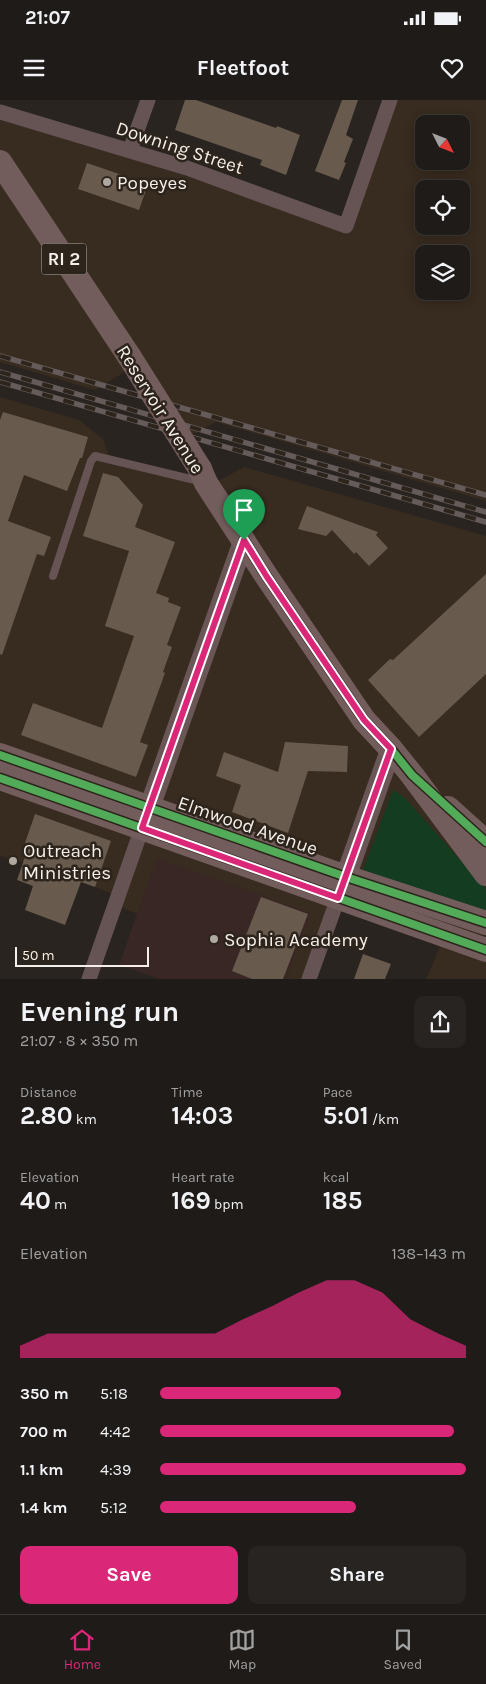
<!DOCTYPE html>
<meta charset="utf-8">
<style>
body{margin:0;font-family:Karla,sans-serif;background:#272421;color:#f1f3f6;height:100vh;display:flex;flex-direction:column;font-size:19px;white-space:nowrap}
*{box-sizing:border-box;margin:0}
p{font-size:16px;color:#a1a1a2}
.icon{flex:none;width:28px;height:28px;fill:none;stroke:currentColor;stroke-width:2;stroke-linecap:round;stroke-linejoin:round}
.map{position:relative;height:879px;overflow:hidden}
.drawer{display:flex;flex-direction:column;background:#1f1b18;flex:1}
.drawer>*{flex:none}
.needle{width:32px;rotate:132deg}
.fabs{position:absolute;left:415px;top:15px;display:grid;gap:10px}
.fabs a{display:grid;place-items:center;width:55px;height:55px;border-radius:10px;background:#1f1b18;box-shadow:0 2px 12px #0003,0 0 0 1px #3c3937;font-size:25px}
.scale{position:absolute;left:15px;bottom:12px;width:134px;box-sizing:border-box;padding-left:5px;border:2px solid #f5efea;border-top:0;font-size:14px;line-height:18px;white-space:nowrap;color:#f5efea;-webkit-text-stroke:4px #2d241c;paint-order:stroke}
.pin{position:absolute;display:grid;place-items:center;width:42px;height:42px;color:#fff;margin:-51px -21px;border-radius:50% 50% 50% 0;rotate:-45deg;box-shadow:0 0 5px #0007}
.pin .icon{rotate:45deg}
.round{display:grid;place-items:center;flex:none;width:52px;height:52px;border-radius:10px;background:#272421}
.overview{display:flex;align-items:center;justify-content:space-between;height:85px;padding:0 20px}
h1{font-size:28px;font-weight:700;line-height:38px}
.figures{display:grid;grid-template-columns:repeat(3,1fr);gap:8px;height:85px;padding:5px 20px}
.figures div{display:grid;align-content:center}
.figures b{font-size:25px;font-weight:700}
.figures small{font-size:14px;font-weight:400}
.figures p{font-size:14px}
.chart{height:140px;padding:10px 20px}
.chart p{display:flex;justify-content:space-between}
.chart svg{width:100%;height:90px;margin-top:5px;fill:#db2777;opacity:.7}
.primary-button{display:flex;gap:10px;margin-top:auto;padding:10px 20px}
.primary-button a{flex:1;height:58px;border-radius:10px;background:#db2777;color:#fff;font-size:20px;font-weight:700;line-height:58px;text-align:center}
.primary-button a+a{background:#272421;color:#f1f3f6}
ul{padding:0 20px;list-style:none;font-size:16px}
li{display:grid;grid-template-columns:80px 60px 1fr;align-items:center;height:38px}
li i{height:12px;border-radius:6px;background:#db2777}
.status{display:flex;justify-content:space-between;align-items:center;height:35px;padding:0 25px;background:#1f1b18;direction:ltr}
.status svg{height:14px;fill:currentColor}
header{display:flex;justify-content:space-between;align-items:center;height:65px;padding:0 20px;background:#1f1b18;font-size:22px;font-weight:700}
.dock{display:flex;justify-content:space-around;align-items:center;height:70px;border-top:1px solid #3c3937;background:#1f1b18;font-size:14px;color:#a1a1a2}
.dock a{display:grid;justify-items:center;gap:2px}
.dock .selected{color:#db2777}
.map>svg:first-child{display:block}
.built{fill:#382b1f;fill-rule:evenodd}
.education{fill:#392726}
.green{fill:#143c21}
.building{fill:#685a4d}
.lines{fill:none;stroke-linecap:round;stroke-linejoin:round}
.lane{stroke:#665455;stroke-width:8}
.street{stroke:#665455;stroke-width:15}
.secondary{stroke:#6a5656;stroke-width:21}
.primary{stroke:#725c5c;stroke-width:24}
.rail-casing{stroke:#655b5a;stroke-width:5.5}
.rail{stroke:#2d241c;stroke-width:4;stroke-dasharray:11;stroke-linecap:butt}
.primary-bridge{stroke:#725c5c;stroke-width:24}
.cycleway-casing{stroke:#2d241c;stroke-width:11}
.cycleway{stroke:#51ab58;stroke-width:8}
.route-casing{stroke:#fff;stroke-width:10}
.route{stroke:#db2777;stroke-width:6}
.poi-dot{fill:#aea8a3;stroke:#2d241c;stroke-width:2}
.labels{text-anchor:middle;stroke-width:5;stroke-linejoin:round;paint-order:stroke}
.shield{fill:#2d241c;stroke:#b9b2ac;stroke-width:1}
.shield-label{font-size:18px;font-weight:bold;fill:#f5efea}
.street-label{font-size:19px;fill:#f5efea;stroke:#2d241c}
.poi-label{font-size:19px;fill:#f5efea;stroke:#2d241c;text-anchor:start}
</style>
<div class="status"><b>21:07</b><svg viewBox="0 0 49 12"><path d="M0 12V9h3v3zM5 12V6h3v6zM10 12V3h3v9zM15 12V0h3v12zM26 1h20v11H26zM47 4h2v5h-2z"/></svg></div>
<header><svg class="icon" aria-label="menu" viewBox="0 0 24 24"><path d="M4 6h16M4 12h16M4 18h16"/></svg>Fleetfoot<svg class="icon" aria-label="heart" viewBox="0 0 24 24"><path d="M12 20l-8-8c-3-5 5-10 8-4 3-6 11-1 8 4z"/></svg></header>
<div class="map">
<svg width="486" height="879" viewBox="0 0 486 879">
<rect width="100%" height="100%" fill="#292420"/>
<!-- built -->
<g class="built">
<path d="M 391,0 L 486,0 L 486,401 L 216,322 L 180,341 L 128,270 L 95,290 L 0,262 L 0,15 L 339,126 ZM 424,24 L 461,24 L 461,61 L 424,61 ZM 424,89 L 461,89 L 461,126 L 424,126 ZM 424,154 L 461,154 L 461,191 L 424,191 Z"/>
<path d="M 0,297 L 79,320 L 103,339 L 110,359 L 207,387 L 244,367 L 486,436 L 486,879 L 426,879 L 442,842 L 341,800 L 304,879 L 256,879 L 174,827 L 114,805 L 112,794 L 77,779 L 0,756 Z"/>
</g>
<!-- education -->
<path class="education" d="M 157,758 L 310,813 L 286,879 L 160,879 L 119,865 Z"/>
<!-- green -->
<path class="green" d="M 393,690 L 404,697 L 486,789 L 486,811 L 363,770 Z"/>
<!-- building -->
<g class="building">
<path d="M 185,0 L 196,0 L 276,28 L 277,26 L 300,35 L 286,75 L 260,65 L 262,60 L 175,30 Z"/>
<path d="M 342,0 L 358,0 L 346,35 L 353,39 L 344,62 L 346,63 L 339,80 L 315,71 Z"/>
<path d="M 87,63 L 122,75 L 121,78 L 147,87 L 139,110 L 78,89 Z"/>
<path d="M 3,312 L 88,337 L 82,358 L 80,358 L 67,391 L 24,375 L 8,421 L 51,437 L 44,456 L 37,454 L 2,555 L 0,554 L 0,320 Z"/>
<path d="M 103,373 L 118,377 L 143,405 L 135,427 L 175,442 L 156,493 L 169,498 L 168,502 L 181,507 L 167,545 L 172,547 L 163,572 L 165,573 L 140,642 L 148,645 L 136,677 L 21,635 L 33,603 L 102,628 L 134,536 L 105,526 L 129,451 L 83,436 Z"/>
<path d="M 307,406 L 378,432 L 376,435 L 388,448 L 369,466 L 356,452 L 354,454 L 332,430 L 326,436 L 298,429 Z"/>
<path d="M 486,474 L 486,574 L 419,637 L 368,580 L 390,559 L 393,560 Z"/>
<path d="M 285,642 L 348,646 L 347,672 L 308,671 L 288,733 L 232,712 L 241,685 L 216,676 L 224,652 L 278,672 Z"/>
<path d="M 35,714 L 111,741 L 95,787 L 81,782 L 65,825 L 25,810 L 33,786 L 17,780 L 29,745 L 25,743 Z"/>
<path d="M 261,797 L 308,814 L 283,879 L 252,879 L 232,871 Z"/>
<path d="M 363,854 L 391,864 L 385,879 L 354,879 Z"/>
</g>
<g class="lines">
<!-- lane -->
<path class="lane" d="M 53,476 L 91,361 L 95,356 L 199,381"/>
<!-- street -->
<g class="street">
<path d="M 0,12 L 187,68 L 346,126 L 390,0"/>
<path d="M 130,50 L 148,0"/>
<path d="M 89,879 L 142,728"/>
<path d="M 309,879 L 338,798"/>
</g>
<!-- secondary -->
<g class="secondary">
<path d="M 144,723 L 244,440"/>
<path d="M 340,793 L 391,649"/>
</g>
<!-- primary -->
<g class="primary">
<path d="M 0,62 L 129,256"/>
<path d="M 200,369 L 206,383 L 267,477 L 364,620 L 391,649 L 412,675 L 486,774"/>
<path d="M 0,655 L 346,777 L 486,823"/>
<path d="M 0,678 L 486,850"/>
<path d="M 448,708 L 486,742"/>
</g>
<defs>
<g id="rail">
<path d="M 0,256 L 486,395"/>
<path d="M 0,272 L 486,412"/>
<path d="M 0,282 L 486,422"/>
</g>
</defs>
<!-- rail casing -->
<use href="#rail" class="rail-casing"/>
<!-- rail -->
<use href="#rail" class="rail"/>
<!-- primary-bridge -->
<path class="primary-bridge" d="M 129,256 L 200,369"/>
<defs>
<g id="cycleway">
<path d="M 244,440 L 267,477 L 364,620 L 391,649 L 412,675 L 486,742"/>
<path d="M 0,655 L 346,777 L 486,823"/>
<path d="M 0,678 L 486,850"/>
</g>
</defs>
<!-- cycleway casing -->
<use href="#cycleway" class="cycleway-casing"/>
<!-- cycleway -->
<use href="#cycleway" class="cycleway"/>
</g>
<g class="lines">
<defs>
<path id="route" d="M 244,440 L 267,477 L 364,620 L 391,649 L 338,798 L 142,728 Z"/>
</defs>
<!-- route casing -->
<use href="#route" class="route-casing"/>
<!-- route -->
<use href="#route" class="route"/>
</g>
<!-- markers -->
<g class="poi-dot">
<circle cx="107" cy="82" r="5"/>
<circle cx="13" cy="761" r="5"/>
<circle cx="214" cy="839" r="5"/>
</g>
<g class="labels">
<!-- shield labels -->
<rect class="shield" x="41.5" y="143.5" width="45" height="31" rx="4"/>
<g class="shield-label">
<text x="64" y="165">RI 2</text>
</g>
<!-- street labels -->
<g class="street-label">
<text transform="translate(180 47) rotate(18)" y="7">Downing Street</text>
<text transform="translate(161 309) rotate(58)" y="7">Reservoir Avenue</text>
<text transform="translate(248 725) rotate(19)" y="7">Elmwood Avenue</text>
</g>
<!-- poi labels -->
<g class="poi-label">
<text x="117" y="89">Popeyes</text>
<text x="23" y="757">Outreach<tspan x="23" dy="22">Ministries</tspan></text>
<text x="224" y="846">Sophia Academy</text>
</g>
</g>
</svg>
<div class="fabs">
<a><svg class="needle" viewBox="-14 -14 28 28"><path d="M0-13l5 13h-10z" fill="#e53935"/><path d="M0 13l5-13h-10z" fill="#a1a1a2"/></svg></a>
<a><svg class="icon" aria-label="locate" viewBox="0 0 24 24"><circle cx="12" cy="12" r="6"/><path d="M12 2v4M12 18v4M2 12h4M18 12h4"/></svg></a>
<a><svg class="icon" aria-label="layers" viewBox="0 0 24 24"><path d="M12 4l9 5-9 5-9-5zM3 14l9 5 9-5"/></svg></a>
</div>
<div class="scale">50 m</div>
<div class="pin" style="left:244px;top:440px;background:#1e9e55"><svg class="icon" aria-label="arrive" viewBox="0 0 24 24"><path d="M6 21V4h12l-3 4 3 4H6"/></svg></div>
</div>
<section class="drawer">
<div class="overview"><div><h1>Evening run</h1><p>21:07 · 8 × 350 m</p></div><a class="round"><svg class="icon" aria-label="share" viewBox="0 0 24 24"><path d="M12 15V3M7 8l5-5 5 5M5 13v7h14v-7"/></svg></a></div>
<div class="figures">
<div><p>Distance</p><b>2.80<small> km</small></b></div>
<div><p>Time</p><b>14:03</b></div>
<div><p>Pace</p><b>5:01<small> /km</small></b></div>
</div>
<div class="figures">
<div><p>Elevation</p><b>40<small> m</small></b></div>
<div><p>Heart rate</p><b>169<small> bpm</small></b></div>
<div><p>kcal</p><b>185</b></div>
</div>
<div class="chart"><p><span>Elevation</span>138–143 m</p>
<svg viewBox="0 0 160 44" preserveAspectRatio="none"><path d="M0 44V38L10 32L20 32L30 32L40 32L50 32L60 32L70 32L80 25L90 19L100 12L110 6L120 6L130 12L140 25L150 32L160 38V44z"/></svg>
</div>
<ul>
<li><b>350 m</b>5:18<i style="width:59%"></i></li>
<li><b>700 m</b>4:42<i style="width:96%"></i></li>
<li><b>1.1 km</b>4:39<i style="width:100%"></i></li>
<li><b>1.4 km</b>5:12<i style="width:64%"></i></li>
</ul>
<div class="primary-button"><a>Save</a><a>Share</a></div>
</section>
<nav class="dock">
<a class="selected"><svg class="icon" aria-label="home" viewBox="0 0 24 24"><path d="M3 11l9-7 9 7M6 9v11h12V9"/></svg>Home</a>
<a><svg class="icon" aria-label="map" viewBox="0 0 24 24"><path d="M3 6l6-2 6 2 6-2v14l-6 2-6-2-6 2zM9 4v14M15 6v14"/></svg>Map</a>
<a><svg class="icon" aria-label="saved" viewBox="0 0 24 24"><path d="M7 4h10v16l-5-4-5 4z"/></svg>Saved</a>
</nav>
